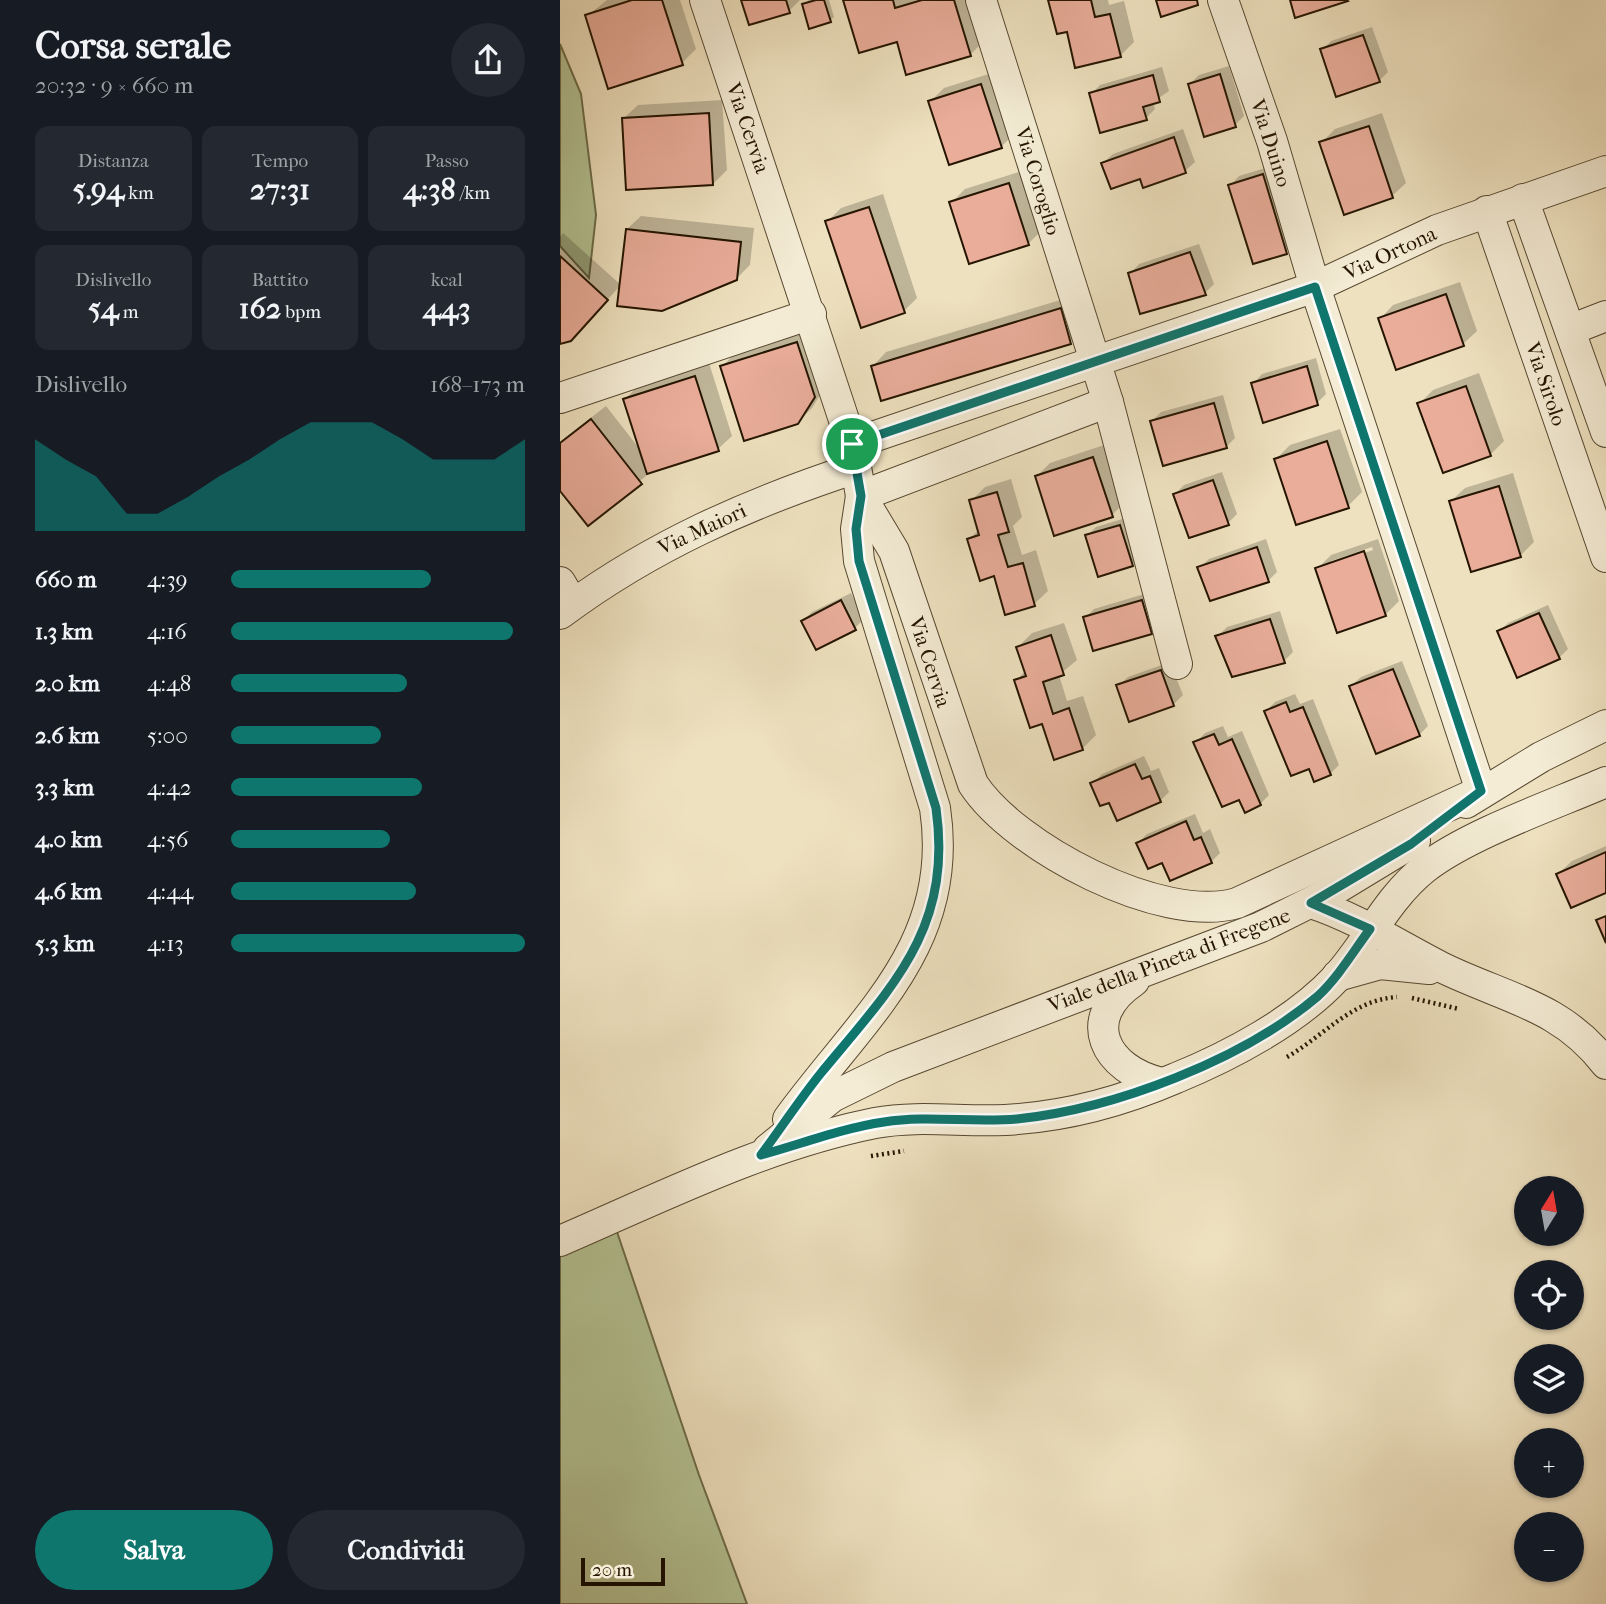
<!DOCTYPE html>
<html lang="it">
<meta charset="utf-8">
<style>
body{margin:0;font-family:"IM FELL French Canon",serif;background:#242831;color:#f1f3f6;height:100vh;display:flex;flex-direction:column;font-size:26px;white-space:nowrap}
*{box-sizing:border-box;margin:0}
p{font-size:23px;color:#9ea1a6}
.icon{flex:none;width:38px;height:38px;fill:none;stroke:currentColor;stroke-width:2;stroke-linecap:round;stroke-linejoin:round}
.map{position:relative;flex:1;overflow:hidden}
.side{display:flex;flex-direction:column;background:#171b24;width:560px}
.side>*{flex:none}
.needle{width:46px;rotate:11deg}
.controls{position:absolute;left:954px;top:1176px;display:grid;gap:14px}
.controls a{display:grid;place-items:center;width:70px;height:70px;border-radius:50%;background:#171b24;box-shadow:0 2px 5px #0004;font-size:35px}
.scale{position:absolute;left:21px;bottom:18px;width:84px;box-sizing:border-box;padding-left:7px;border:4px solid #251500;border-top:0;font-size:19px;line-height:24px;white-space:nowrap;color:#251500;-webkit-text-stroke:5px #f4ecd5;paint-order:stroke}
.pin{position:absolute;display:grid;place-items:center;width:60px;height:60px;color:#fff;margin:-30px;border:4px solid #fff;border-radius:50%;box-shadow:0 2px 7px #0007}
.round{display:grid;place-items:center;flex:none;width:74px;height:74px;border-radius:37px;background:#242831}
.summary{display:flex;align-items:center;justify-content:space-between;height:119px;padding:0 35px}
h1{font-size:38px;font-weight:700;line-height:52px}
.figures{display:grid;grid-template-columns:repeat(3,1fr);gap:10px;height:119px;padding:7px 35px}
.figures div{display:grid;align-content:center;border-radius:14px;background:#242831;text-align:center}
.figures b{font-size:30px;font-weight:700}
.figures small{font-size:19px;font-weight:400}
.figures p{font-size:19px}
.chart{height:196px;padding:14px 35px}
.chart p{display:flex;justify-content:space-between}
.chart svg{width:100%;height:126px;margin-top:7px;fill:#0f766e;opacity:.7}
.action{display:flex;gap:14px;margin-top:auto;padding:14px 35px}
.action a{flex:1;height:80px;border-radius:42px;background:#0f766e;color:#fff;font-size:28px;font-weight:700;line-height:80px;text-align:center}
.action a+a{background:#242831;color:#f1f3f6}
ul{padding:0 35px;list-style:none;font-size:23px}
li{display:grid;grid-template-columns:112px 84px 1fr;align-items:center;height:52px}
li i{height:18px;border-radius:9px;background:#0f766e}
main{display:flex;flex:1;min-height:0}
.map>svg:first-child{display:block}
.green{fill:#b4c395;stroke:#6c6c4a;stroke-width:2}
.shadow{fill:#0003;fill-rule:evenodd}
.building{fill:#e9ad9a;stroke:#251500;stroke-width:2}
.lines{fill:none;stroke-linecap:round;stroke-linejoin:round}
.minor-casing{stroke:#574830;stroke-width:32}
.path{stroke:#251500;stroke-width:4.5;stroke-dasharray:2 3.5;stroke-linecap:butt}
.minor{stroke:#f4ecd5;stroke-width:30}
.route-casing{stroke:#fff;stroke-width:14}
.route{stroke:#0f766e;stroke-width:9}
.labels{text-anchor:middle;stroke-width:5;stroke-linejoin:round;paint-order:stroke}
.street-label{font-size:21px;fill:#251500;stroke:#f4ecd5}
</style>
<main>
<section class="side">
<div class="summary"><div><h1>Corsa serale</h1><p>20:32 · 9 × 660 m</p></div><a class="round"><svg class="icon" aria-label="share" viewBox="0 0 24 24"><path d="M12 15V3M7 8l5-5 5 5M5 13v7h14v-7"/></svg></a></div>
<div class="figures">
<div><p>Distanza</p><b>5.94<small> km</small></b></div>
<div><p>Tempo</p><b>27:31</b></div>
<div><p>Passo</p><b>4:38<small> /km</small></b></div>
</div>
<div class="figures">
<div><p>Dislivello</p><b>54<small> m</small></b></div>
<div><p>Battito</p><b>162<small> bpm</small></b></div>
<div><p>kcal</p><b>443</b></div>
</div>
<div class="chart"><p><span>Dislivello</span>168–173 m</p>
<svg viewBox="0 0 160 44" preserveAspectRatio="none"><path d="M0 44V12L10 19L20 25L30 38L40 38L50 32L60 25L70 19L80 12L90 6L100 6L110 6L120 12L130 19L140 19L150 19L160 12V44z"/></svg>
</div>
<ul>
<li><b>660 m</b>4:39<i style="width:68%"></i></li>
<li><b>1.3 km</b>4:16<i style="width:96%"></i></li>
<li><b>2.0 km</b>4:48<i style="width:60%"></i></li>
<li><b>2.6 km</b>5:00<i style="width:51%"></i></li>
<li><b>3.3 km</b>4:42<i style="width:65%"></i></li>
<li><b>4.0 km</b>4:56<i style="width:54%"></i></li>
<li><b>4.6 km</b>4:44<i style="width:63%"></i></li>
<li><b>5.3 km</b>4:13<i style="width:100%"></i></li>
</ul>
<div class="action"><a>Salva</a><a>Condividi</a></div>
</section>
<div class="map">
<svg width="1046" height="1604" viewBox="0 0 1046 1604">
<rect width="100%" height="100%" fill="#eee1bf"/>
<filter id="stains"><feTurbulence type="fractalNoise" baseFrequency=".00286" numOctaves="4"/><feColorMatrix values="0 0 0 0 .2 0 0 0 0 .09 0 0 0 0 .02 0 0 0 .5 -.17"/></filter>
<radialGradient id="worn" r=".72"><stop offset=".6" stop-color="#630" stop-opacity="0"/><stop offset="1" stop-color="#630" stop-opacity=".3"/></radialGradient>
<!-- green -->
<g class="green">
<path d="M 0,44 L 21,94 L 36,215 L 29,278 L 0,246 Z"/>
<path d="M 54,1223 L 139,1475 L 187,1604 L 0,1604 L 0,1245 Z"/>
</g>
<!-- shadow -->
<g class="shadow">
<path d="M 47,0 L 120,0 L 136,49 L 122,63 L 49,86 L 27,16 Z"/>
<path d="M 183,0 L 240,0 L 229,11 Z"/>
<path d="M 249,0 L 269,0 L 274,17 L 270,21 L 243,5 Z"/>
<path d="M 285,0 L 411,0 L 424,41 L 410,55 L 338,40 Z"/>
<path d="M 490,0 L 548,0 L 549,5 L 564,1 L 574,42 L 560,56 L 508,30 Z"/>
<path d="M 812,27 L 828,72 L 819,81 L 762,50 L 771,41 Z"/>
<path d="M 669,66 L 684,116 L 675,125 L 630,84 L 639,75 Z"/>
<path d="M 602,67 L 609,91 L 593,102 L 595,109 L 586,118 L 531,94 L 540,85 Z"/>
<path d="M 435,72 L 455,133 L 441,147 L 370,102 L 384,88 Z"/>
<path d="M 162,100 L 167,170 L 153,184 L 64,118 L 78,105 Z"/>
<path d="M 822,113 L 846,183 L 832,196 L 761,143 L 775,129 Z"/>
<path d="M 623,129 L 635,162 L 625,171 L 584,186 L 581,177 L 543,163 L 553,154 Z"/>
<path d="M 712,166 L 735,243 L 726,252 L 670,186 L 679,176 Z"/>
<path d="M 462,171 L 482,230 L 468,244 L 391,203 L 405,189 Z"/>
<path d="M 323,194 L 357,298 L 344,311 L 267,222 L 281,208 Z"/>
<path d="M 81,216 L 194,228 L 190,265 L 176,279 L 67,229 Z"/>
<path d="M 3,233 L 61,285 L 24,325 L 0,343 L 0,237 Z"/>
<path d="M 639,244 L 654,284 L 645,293 L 582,312 L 570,274 L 579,264 Z"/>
<path d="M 900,282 L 917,331 L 903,344 L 820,319 L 833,305 Z"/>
<path d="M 514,296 L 524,328 L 510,342 L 313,366 L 326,352 Z"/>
<path d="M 251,329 L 268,382 L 252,408 L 237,423 L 162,367 L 175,353 Z"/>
<path d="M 756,358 L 766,394 L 757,403 L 693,384 L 702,374 Z"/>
<path d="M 149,363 L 172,436 L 158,449 L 93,470 L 28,524 L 0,488 L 0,442 L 46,406 L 82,452 L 65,399 L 79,385 Z"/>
<path d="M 919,373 L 944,441 L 930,455 L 859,404 L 873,390 Z"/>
<path d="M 663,395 L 675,438 L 666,447 L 592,421 L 601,412 Z"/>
<path d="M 780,429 L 802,492 L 788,506 L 716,459 L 730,445 Z"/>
<path d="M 547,444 L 565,502 L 552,515 L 477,476 L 490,463 Z"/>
<path d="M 662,472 L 677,514 L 668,523 L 615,494 L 624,485 Z"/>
<path d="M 953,473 L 974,542 L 960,556 L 891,501 L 905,488 Z"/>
<path d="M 451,479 L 462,517 L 453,526 L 462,555 L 476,550 L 488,591 L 474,604 L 435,574 L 409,539 L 420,529 L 411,501 L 425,487 Z"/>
<path d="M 569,517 L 581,556 L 572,565 L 527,536 L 536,527 Z"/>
<path d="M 706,539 L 717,572 L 708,581 L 639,568 L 649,559 Z"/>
<path d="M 818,539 L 839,601 L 825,615 L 757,569 L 771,555 ZM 812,547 L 813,550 L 771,564 L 771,561 Z"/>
<path d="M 591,592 L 600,623 L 591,632 L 525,618 L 534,609 Z"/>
<path d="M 291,593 L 304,619 L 295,628 L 256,648 L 243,621 L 252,612 Z"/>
<path d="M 988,605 L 1008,649 L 999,658 L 939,632 L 948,623 Z"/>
<path d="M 720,611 L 733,652 L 724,661 L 658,636 L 667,627 Z"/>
<path d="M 504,623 L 517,660 L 499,675 L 507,701 L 523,696 L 536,735 L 522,749 L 483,722 L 456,681 L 466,670 L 458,647 L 472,633 Z"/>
<path d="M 842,661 L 868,726 L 859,735 L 791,686 L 801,677 Z"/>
<path d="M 610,662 L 623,695 L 613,705 L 558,686 L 568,677 Z"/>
<path d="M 735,694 L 740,704 L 753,699 L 779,765 L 770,774 L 750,767 L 706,711 L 715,702 Z"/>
<path d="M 663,726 L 668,737 L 682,731 L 709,795 L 700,804 L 680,797 L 636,742 L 645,733 Z"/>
<path d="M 584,756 L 591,771 L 599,768 L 609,792 L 600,801 L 533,783 L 542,774 Z"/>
<path d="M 635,814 L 643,833 L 650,829 L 660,853 L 651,862 L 602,860 L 578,843 L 587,834 Z"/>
<path d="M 1046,846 L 1046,891 L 998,874 L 1012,861 Z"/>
</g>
<!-- building -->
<g class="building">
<path d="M 72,0 L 102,0 L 123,65 L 48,89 L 25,15 Z"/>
<path d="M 181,0 L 226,0 L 230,13 L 189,25 Z"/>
<path d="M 256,0 L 264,0 L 271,22 L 249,29 L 242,4 Z"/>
<path d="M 283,0 L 333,0 L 335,8 L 362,0 L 394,0 L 411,56 L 346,75 L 337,42 L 299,53 Z"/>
<path d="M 488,0 L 531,0 L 535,17 L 550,14 L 561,57 L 515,68 L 507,32 L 497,34 Z"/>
<path d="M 596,0 L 637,0 L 638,5 L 601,17 Z"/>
<path d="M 730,0 L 787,0 L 788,1 L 735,18 Z"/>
<path d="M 803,35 L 820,82 L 776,97 L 760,49 Z"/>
<path d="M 660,74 L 676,127 L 644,137 L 628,84 Z"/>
<path d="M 593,75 L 600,102 L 583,107 L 587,120 L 540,133 L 529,93 Z"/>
<path d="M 421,84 L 442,148 L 389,165 L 368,101 Z"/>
<path d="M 149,113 L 153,185 L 66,190 L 62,118 Z"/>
<path d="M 809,126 L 833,198 L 784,215 L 759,142 Z"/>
<path d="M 614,137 L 626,173 L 583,188 L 580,179 L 551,189 L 541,163 Z"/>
<path d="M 703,174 L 727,254 L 693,264 L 668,185 Z"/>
<path d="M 449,183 L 469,245 L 409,264 L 389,202 Z"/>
<path d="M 309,207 L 345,313 L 301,328 L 265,221 Z"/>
<path d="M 66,229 L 181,242 L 177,280 L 102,311 L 57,306 Z"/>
<path d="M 630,252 L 646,295 L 580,314 L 568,273 Z"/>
<path d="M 0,256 L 48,300 L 11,341 L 0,344 Z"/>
<path d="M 886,294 L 904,346 L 836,370 L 818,318 Z"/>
<path d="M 501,308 L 511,344 L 321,401 L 311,366 Z"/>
<path d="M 237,342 L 255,397 L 238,424 L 184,441 L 160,366 Z"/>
<path d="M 747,366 L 758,405 L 703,423 L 691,383 Z"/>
<path d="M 135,376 L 159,451 L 87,474 L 63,399 Z"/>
<path d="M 906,386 L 931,456 L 883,473 L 857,403 Z"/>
<path d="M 654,403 L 667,448 L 603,466 L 590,421 Z"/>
<path d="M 31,419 L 82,484 L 28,526 L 0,491 L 0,443 Z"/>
<path d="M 767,441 L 789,508 L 736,525 L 714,459 Z"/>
<path d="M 533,457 L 553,517 L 494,536 L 475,476 Z"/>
<path d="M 653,480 L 669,525 L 629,538 L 613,494 Z"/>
<path d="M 939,486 L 961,557 L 911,572 L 889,501 Z"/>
<path d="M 437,492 L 449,532 L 438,535 L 448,567 L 463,563 L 475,606 L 445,615 L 434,576 L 420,581 L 407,539 L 419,535 L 409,500 Z"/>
<path d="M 560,525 L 573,566 L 538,577 L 525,535 Z"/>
<path d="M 697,547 L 709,582 L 650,601 L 637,567 Z"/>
<path d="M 804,551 L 826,616 L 777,633 L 755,568 Z"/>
<path d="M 281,600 L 296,630 L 256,650 L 241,621 Z"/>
<path d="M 582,600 L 592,634 L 533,651 L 523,617 Z"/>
<path d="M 979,613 L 1000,659 L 957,678 L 937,631 Z"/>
<path d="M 710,619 L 725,663 L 672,677 L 655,636 Z"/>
<path d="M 491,635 L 504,675 L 483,682 L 493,714 L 509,708 L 523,750 L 494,760 L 482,724 L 470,728 L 454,680 L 466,676 L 456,647 Z"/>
<path d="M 833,669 L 860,736 L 816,754 L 789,686 Z"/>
<path d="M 601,670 L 614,706 L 569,722 L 556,685 Z"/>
<path d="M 726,702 L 730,712 L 743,707 L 771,775 L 754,782 L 749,769 L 731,776 L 704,711 Z"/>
<path d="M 654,734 L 659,745 L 672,739 L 701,805 L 685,813 L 679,800 L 662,807 L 633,742 Z"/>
<path d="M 575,764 L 582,779 L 590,776 L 601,802 L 557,821 L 549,803 L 540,806 L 530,783 Z"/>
<path d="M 626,821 L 634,840 L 641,837 L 652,863 L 610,881 L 602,863 L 588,869 L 576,843 Z"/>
<path d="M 1046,852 L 1046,893 L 1011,908 L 996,874 Z"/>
<path d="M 1046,916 L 1046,943 L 1036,920 Z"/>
</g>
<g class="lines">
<defs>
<g id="minor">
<path d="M 145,0 L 292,444 L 301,496 L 334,551 L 413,784 C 454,847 602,925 677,903 L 921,791 L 755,287 L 712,141 L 663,0"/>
<path d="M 421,0 L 548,402 L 617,664"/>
<path d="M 963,199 L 1046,432"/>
<path d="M 927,211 L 1046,557"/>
<path d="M 1010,330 L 1046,316"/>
<path d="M 0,398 L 251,314"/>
<path d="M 292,444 L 755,287 L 877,230 L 1046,171"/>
<path d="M 301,496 L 548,402"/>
<path d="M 0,582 L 13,604"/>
<path d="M 0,614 C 91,546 189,503 296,468"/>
<path d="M 906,803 L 981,757 L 1046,725"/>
<path d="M 751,903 C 797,918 838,945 881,967 C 944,998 1001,1005 1046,1064"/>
<path d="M 777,976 L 820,964 L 869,969"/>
<path d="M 574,981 C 518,1019 545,1070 602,1083"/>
<path d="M 228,1119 C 301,1018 396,946 375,808 L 299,561 L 296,529 L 301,496"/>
<path d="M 208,1149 L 272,1097 L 333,1067 L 701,927 L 771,892 L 855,841"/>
<path d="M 0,1241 C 102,1197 205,1145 315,1123 C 358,1115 401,1122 445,1120 C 503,1117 563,1101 616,1078 C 670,1056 736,1021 776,978 C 807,944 827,898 865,868 C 909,834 993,805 1046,782"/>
</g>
</defs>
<!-- minor casing -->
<use href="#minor" class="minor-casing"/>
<!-- path -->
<g class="path">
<path d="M 852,998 L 899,1009"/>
<path d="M 727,1057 C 765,1035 792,1000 837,997"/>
<path d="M 311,1156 L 344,1151"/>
</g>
<!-- minor -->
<use href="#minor" class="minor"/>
</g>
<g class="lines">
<defs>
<path id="route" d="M 755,287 L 921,791 L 851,844 L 751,903 L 810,929 C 793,952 779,976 758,996 C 683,1060 554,1109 457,1119 C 412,1123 368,1115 324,1122 C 283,1128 241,1144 201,1155 C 221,1128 240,1099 261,1073 C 332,987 393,929 376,808 L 299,561 L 296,529 L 301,496 L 292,444 Z"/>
</defs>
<!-- route casing -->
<use href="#route" class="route-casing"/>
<!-- route -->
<use href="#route" class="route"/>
</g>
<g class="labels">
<!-- street labels -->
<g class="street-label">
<text transform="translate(188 128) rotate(71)" y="7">Via Cervia</text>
<text transform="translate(711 143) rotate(72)" y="7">Via Duino</text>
<text transform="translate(478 181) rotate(73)" y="7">Via Coroglio</text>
<text transform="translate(830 253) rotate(-25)" y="7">Via Ortona</text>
<text transform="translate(986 384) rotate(71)" y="7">Via Sirolo</text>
<text transform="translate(142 529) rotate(-25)" y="7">Via Maiori</text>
<text transform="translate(370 662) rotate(72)" y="7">Via Cervia</text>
<text transform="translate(609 960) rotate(-21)" y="7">Viale della Pineta di Fregene</text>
</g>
</g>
<rect width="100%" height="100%" filter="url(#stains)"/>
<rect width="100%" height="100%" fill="url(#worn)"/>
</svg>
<div class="controls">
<a><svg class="needle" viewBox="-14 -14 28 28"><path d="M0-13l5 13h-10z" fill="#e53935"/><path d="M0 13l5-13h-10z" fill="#9ea1a6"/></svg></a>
<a><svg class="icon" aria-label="locate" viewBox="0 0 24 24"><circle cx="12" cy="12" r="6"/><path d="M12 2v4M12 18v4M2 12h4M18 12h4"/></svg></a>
<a><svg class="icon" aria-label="layers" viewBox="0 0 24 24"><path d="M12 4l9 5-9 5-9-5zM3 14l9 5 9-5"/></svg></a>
<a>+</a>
<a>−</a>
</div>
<div class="scale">20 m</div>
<div class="pin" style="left:292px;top:444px;background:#1e9e55"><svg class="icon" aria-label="arrive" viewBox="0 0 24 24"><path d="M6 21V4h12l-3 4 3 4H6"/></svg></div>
</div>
</main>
